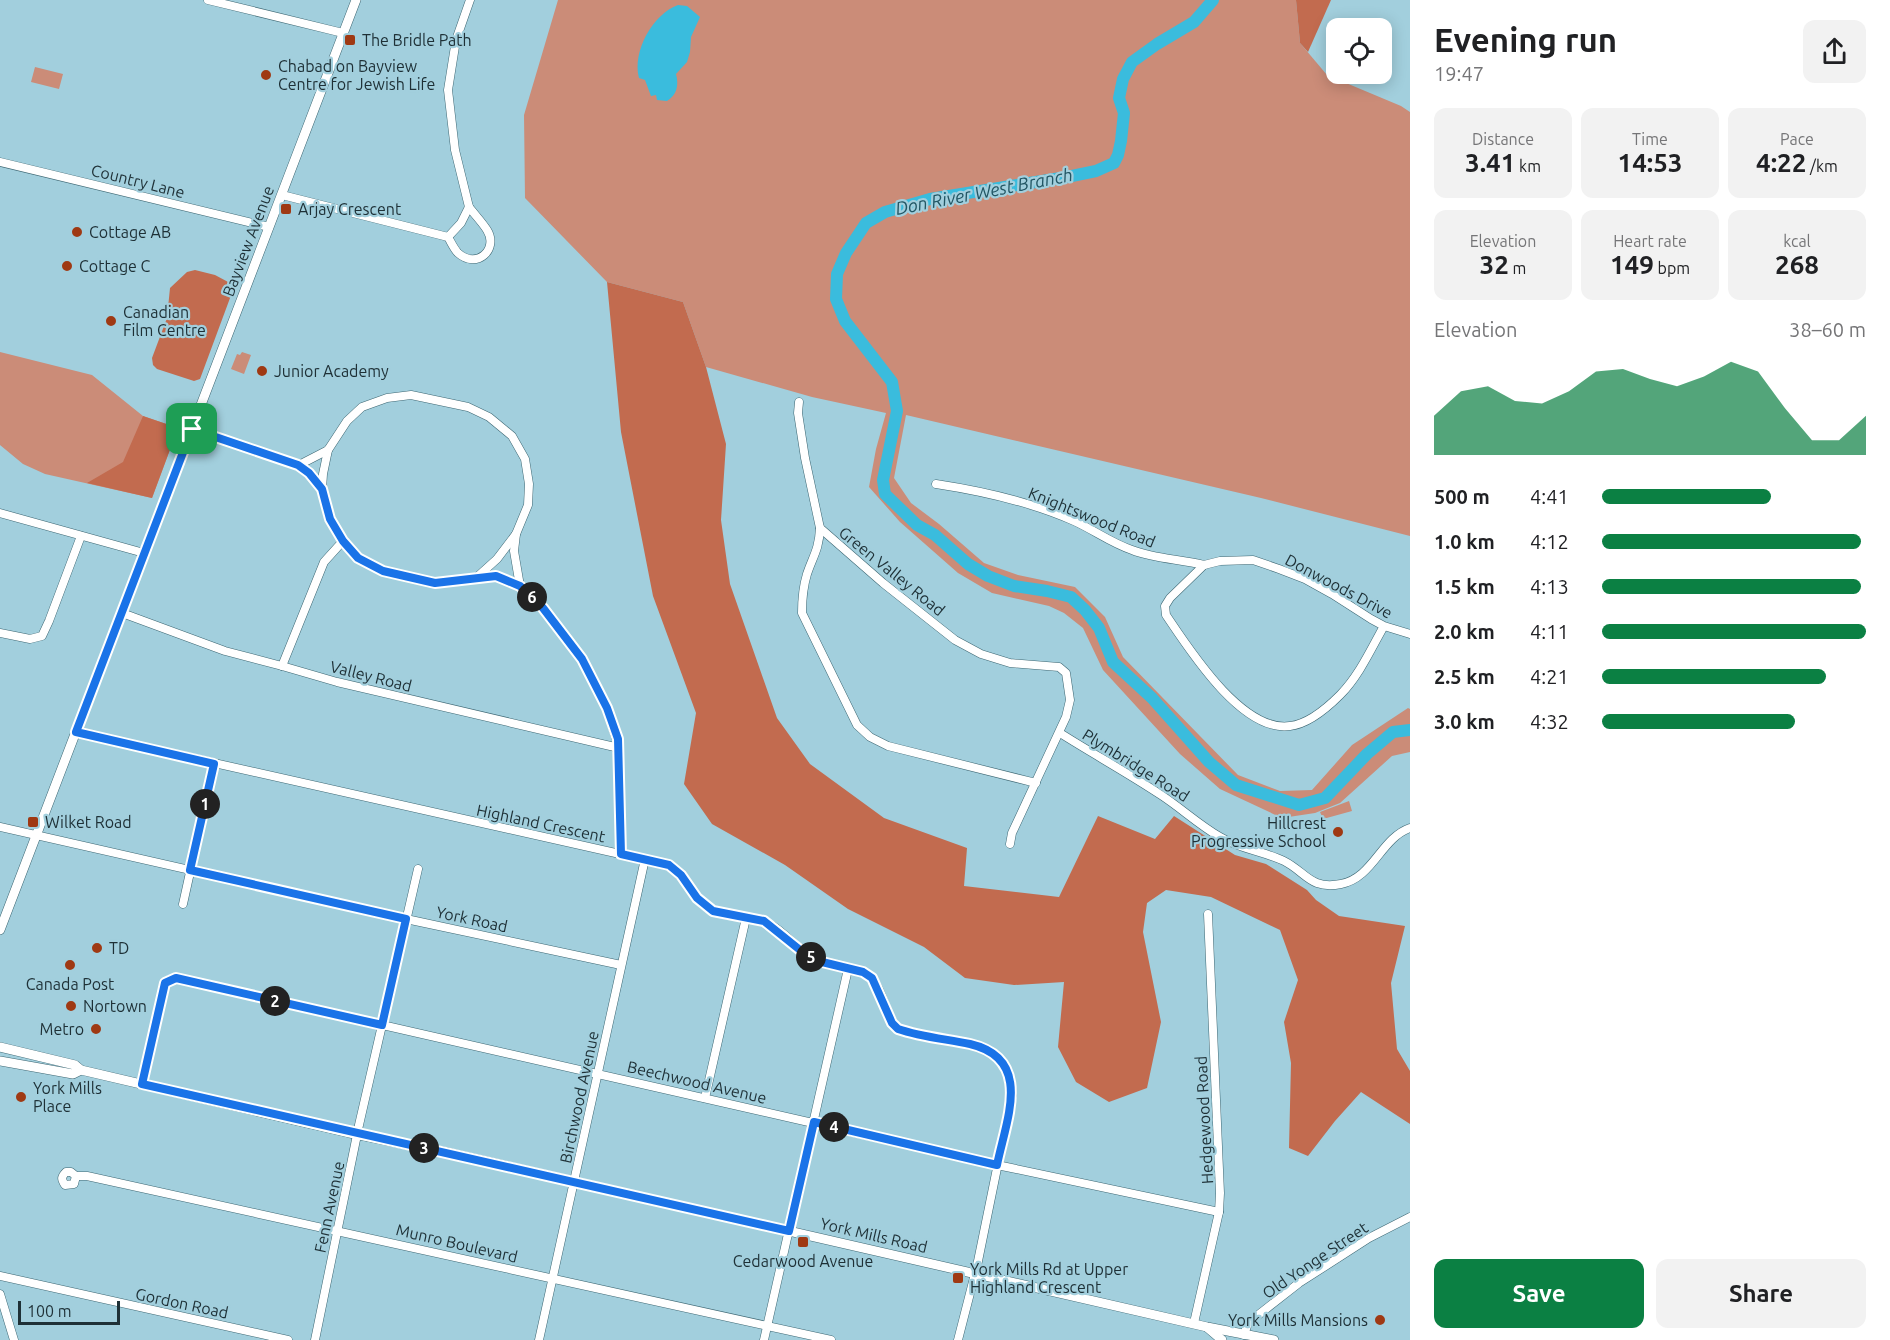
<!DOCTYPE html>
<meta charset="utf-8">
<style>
body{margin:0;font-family:Ubuntu,sans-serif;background:#f2f2f2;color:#202124;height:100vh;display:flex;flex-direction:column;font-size:22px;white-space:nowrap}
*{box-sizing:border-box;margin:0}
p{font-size:20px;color:#757577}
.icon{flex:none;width:33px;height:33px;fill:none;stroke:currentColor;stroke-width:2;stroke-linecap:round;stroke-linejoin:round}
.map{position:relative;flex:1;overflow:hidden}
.panel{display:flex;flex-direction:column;background:#fff;width:480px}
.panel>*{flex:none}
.buttons{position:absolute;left:1326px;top:18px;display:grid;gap:12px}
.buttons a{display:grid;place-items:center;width:66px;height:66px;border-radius:12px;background:#fff;box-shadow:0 3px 15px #0003;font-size:30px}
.scale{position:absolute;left:18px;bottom:15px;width:102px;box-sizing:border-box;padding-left:6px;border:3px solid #1e3036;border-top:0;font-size:16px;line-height:21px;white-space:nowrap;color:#1e3036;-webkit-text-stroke:4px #a2cfdd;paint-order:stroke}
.pin{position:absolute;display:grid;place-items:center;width:51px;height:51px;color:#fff;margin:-26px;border-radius:12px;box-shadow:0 3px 9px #0006}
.km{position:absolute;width:30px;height:30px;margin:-15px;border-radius:50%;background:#222;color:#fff;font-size:16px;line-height:30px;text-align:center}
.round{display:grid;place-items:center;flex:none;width:63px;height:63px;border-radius:12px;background:#f2f2f2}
.summary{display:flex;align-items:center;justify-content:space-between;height:102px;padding:0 24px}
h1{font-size:33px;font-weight:700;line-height:45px}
.figures{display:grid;grid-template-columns:repeat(3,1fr);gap:9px;height:102px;padding:6px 24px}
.figures div{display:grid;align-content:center;border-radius:12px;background:#f2f2f2;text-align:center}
.figures b{font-size:26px;font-weight:700}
.figures small{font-size:16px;font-weight:400}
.figures p{font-size:16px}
.chart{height:168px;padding:12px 24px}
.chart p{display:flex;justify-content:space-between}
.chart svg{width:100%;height:108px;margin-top:6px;fill:#0b8043;opacity:.7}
.cta{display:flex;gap:12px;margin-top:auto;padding:12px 24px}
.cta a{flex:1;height:69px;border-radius:12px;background:#0b8043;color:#fff;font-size:24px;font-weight:700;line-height:69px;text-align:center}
.cta a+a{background:#f2f2f2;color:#202124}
ul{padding:0 24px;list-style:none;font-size:20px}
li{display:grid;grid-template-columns:96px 72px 1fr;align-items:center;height:45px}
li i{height:15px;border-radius:8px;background:#0b8043}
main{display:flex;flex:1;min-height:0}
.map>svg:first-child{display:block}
.green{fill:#cb8c78}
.forest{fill:#c26b4f}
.water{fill:#3abcdd}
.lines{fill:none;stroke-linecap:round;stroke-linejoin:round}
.river{stroke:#3abcdd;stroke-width:12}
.minor-casing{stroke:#3d6773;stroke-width:9}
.major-casing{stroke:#3d6773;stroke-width:10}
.minor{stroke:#fff;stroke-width:8}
.major{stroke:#fff;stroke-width:9}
.route-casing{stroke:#fff;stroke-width:12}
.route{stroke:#1a73e8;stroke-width:8}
.poi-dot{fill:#9f3913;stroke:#a2cfdd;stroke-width:2}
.labels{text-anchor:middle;stroke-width:4.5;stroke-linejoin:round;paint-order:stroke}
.poi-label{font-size:16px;fill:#1e3036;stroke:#a2cfdd;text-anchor:start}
.street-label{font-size:16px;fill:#1e3036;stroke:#a2cfdd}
.water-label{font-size:18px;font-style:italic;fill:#225664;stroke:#a2cfdd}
</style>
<main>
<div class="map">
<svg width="1410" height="1340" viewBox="0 0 1410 1340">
<rect width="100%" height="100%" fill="#a2cfdd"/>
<!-- green -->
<g class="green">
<path d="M 558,0 L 1296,0 L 1300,43 L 1327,75 L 1401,106 L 1410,112 L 1410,536 L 1261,498 L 906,415 L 894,478 L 911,503 L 939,524 L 984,563 L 1018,575 L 1075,587 L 1105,617 L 1123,657 L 1238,775 L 1280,791 L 1312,790 L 1352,745 L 1408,708 L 1410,709 L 1410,752 L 1392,756 L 1340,803 L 1315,813 L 1282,818 L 1220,789 L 1180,754 L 1103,670 L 1083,628 L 1064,613 L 1049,606 L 992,593 L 958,573 L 900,522 L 869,487 L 876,449 L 886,413 L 812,397 L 706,367 L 683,302 L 607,282 L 525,198 L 524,115 Z"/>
<path d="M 35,67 L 63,74 L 59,89 L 31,82 Z"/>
<path d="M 0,352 L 92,375 L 143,416 L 178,428 L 152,498 L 45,474 L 23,464 L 0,445 Z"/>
<path d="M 242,352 L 251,355 L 244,374 L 231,369 L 237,354 L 240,355 Z"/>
<path d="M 1349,801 L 1352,811 L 1323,819 L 1320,812 Z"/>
</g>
<!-- forest -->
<g class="forest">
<path d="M 1296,0 L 1331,0 L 1308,52 L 1300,43 Z"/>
<path d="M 195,270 L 215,275 L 230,283 L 233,290 L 200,379 L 194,381 L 157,369 L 153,365 L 152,358 L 167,318 L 170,288 L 187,272 Z"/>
<path d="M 607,282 L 683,302 L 706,367 L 726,444 L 721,520 L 730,584 L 777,718 L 810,764 L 884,818 L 967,848 L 964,886 L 1059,897 L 1098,816 L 1155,839 L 1174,816 L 1235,855 L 1266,864 L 1307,890 L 1316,900 L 1339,916 L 1405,926 L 1391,983 L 1397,1049 L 1410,1071 L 1410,1124 L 1361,1092 L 1335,1121 L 1308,1156 L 1289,1148 L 1291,1063 L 1284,1022 L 1298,980 L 1280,930 L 1211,897 L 1166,890 L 1147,903 L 1143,932 L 1161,1022 L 1147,1088 L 1109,1102 L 1076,1082 L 1058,1047 L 1064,982 L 1014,985 L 965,978 L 924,947 L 848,909 L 785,865 L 712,824 L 684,784 L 696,713 L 653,596 L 621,432 Z"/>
<path d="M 143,416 L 178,428 L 152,498 L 87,483 L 123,462 Z"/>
</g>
<!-- water -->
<path class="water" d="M 678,5 L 687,6 L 700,17 L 691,37 L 690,52 L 687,62 L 676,74 C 679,85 677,95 667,101 L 657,100 L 656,95 L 651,96 L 645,80 L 639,78 C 632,51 653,14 678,5 Z"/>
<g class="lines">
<!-- river -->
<path class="river" d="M 1213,0 L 1194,22 L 1157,44 L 1132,62 L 1123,79 L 1119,98 L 1124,113 L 1121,141 L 1118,155 L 1114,163 L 1096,171 L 1067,177 L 930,199 L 885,212 L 866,223 L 846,253 L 837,274 L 836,299 L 845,321 L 892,382 L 897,411 L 883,480 L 885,494 L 917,525 L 935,535 L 968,564 L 988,576 L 1014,586 L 1047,591 L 1071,597 L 1085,610 L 1099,628 L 1113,662 L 1152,698 L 1209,762 L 1236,785 L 1299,805 L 1325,798 L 1367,754 L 1393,732 L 1410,730"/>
<defs>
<g id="minor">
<path d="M 208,0 L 343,33"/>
<path d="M 0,162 L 269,227"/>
<path d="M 282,195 L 448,237 C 451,242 454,249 458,253 C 477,270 499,249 487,230 C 482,222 475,215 469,207"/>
<path d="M 448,237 L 461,223 L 469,207 L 455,150 L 448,90 L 456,40 L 470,0"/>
<path d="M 799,402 L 798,413 L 805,458 L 820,528 L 883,583 L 955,640 L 981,654 L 1010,663 L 1059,667 L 1066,673 L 1070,700 L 1066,717 L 1012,833 L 1010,844"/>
<path d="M 192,429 L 299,465 L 328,450 L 347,421 L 362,407 L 387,398 L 411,395 L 468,407 L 489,417 L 512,436 L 525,459 L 529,484 L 528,505 L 516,534 L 514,551 L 520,586 L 543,608 L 582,659 L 607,708 L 619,748 L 621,854"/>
<path d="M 299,465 L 309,473 L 322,489 L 329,519 L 343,541 L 358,558 L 383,571 L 435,583 L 496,576 L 520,586"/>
<path d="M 936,484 C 982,491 1031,502 1074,521 C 1094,530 1111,543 1132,550 C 1155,559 1180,559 1204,565"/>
<path d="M 322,489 L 323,474 L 328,450"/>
<path d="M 0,513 L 144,553"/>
<path d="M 820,528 C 819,550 813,556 807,574 C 803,587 802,600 802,613 L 857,725 L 870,737 L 888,746 L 1036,783"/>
<path d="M 477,577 L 497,559 L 516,534"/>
<path d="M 122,613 L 225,651 L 282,666 L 337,682 L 619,748"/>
<path d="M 1384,626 C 1371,649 1359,676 1340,695 C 1327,708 1308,724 1290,726 C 1242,733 1189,649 1166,615 L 1165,606 L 1170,598 L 1204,565 L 1220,561 L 1253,560 L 1279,569 L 1305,579 L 1332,594 L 1371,619 L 1384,626 L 1410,634"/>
<path d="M 0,633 L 30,639 L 42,636 L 49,621 L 81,536"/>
<path d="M 282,666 L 324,562 L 343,541"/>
<path d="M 76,732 L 669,865 C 687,877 693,902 713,911 C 729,918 747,915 762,921 C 784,928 797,952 818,961 C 833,967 858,966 870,977 C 884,990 884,1014 898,1029 C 941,1044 1012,1033 1012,1095 L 977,1266 L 958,1340"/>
<path d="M 1060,733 C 1093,754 1128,773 1161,795 C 1181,808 1199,825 1220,837 C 1240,849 1263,851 1284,861 C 1306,872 1310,890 1341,884 C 1373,878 1381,838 1410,828"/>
<path d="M 0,827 L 406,919 L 621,965"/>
<path d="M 183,904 L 214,764"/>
<path d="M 142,1085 L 165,983 L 169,980 L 176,978 L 997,1165 L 1219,1212"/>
<path d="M 705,1098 L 746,918"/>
<path d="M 76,1176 L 74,1184 L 65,1185 C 61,1179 61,1177 66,1172 L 71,1172 L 76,1176 L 87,1176 L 831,1340"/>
<path d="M 0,1276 L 288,1340"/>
<path d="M 0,1294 L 14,1340"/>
<path d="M 1194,1323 L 1219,1212 L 1220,1193 L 1208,914"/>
<path d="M 1244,1335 L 1248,1323 L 1299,1283 L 1369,1238 L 1410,1217"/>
<path d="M 315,1340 L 359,1125 L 418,869"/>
<path d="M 539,1340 L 645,859"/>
<path d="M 764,1340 L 848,969"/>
</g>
<g id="major">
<path d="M 0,930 L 356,0"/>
<path d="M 0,1047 L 75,1065 L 81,1070 L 350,1133 L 449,1153 L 1207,1327 L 1274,1340"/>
<path d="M 0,1061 L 73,1074 L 81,1070"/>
<path d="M 1208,1328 L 1222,1340"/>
</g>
</defs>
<!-- minor casing -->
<use href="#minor" class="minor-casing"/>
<!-- major casing -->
<use href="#major" class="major-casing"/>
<!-- minor -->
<use href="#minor" class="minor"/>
<!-- major -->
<use href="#major" class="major"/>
</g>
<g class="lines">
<defs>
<path id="route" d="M 192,429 L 298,465 L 309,473 L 322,489 L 330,519 L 343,541 L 358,558 L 383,571 L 435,583 L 496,576 L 520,586 L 543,608 L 582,659 L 607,708 L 618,739 L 621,854 L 669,865 L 681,875 L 697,898 L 713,911 L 764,921 L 805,954 L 818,961 L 863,972 L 872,978 L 892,1023 L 898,1029 C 921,1037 946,1039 970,1044 C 1034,1059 1006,1120 997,1165 L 814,1122 L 789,1231 L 142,1084 L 165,983 L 176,978 L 382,1025 L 406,919 L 190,870 L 214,764 L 76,732 Z"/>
</defs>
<!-- route casing -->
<use href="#route" class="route-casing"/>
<!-- route -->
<use href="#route" class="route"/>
</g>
<!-- markers -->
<g class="poi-dot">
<rect x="344" y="34" width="12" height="12" rx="3"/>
<circle cx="266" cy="75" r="6"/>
<rect x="280" y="203" width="12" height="12" rx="3"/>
<circle cx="77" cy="232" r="6"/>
<circle cx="67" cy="266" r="6"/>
<circle cx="111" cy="321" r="6"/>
<circle cx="262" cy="371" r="6"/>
<rect x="27" y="816" width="12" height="12" rx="3"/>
<circle cx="1338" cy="832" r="6"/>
<circle cx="97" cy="948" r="6"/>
<circle cx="70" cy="965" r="6"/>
<circle cx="71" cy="1006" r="6"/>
<circle cx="96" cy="1029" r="6"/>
<circle cx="21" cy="1097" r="6"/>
<rect x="797" y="1236" width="12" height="12" rx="3"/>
<rect x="952" y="1272" width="12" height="12" rx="3"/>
<circle cx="1380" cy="1320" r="6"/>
</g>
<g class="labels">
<!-- poi labels -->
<g class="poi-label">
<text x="362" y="46">The Bridle Path</text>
<text x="278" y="72">Chabad on Bayview<tspan x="278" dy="18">Centre for Jewish Life</tspan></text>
<text x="298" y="215">Arjay Crescent</text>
<text x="89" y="238">Cottage AB</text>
<text x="79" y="272">Cottage C</text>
<text x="123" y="318">Canadian<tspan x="123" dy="18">Film Centre</tspan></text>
<text x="274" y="377">Junior Academy</text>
<text x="45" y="828">Wilket Road</text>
<text x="1326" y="829" text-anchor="end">Hillcrest<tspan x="1326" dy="18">Progressive School</tspan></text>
<text x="109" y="954">TD</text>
<text x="70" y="990" text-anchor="middle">Canada Post</text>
<text x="83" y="1012">Nortown</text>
<text x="84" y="1035" text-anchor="end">Metro</text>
<text x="33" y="1094">York Mills<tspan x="33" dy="18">Place</tspan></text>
<text x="803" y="1267" text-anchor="middle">Cedarwood Avenue</text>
<text x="970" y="1275">York Mills Rd at Upper<tspan x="970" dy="18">Highland Crescent</tspan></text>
<text x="1368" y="1326" text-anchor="end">York Mills Mansions</text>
</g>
<!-- street labels -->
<g class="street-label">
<text transform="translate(138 181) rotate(14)" y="6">Country Lane</text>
<text transform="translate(248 241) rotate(-69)" y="6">Bayview Avenue</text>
<text transform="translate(1092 517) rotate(22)" y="6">Knightswood Road</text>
<text transform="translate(892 571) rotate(39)" y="6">Green Valley Road</text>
<text transform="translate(1339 586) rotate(28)" y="6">Donwoods Drive</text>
<text transform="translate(371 676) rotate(14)" y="6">Valley Road</text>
<text transform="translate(1136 765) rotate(32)" y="6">Plymbridge Road</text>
<text transform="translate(541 823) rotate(12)" y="6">Highland Crescent</text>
<text transform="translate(472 919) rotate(12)" y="6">York Road</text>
<text transform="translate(697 1082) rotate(13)" y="6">Beechwood Avenue</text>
<text transform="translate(579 1097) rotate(-78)" y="6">Birchwood Avenue</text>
<text transform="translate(1204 1120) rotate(-93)" y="6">Hedgewood Road</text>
<text transform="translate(329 1207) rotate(-78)" y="6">Fenn Avenue</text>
<text transform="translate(874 1235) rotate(13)" y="6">York Mills Road</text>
<text transform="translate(457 1243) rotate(13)" y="6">Munro Boulevard</text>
<text transform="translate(1315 1260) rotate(-34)" y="6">Old Yonge Street</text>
<text transform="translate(182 1303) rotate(12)" y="6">Gordon Road</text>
</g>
<!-- water labels -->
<g class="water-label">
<text transform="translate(984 192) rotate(-11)" y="6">Don River West Branch</text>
</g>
</g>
</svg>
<div class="buttons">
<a><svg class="icon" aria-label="locate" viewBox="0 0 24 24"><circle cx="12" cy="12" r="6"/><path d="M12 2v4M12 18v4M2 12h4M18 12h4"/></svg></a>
</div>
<div class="scale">100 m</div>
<div class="pin" style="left:192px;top:429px;background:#1e9e55"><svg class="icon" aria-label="arrive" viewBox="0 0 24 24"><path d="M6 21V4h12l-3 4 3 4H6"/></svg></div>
<b class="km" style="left:205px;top:804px">1</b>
<b class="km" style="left:275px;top:1001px">2</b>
<b class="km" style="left:424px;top:1148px">3</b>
<b class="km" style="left:834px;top:1127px">4</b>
<b class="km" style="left:811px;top:957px">5</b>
<b class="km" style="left:532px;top:597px">6</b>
</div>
<section class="panel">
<div class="summary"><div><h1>Evening run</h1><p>19:47</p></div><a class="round"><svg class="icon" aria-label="share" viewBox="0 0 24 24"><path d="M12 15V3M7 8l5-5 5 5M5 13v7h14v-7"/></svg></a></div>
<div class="figures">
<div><p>Distance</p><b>3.41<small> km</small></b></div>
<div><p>Time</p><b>14:53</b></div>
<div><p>Pace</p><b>4:22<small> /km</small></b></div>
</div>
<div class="figures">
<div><p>Elevation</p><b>32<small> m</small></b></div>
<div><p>Heart rate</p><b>149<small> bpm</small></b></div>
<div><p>kcal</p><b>268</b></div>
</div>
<div class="chart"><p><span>Elevation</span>38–60 m</p>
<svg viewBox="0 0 160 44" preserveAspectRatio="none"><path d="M0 44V28L10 18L20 16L30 22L40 23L50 18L60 10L70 9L80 13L90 16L100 12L110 6L120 10L130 25L140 38L150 38L160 28V44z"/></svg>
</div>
<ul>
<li><b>500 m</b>4:41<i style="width:64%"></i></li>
<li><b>1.0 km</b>4:12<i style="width:98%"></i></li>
<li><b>1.5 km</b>4:13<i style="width:98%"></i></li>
<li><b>2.0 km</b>4:11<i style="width:100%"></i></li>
<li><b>2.5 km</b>4:21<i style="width:85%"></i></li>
<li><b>3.0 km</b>4:32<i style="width:73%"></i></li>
</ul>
<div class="cta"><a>Save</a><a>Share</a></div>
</section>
</main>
